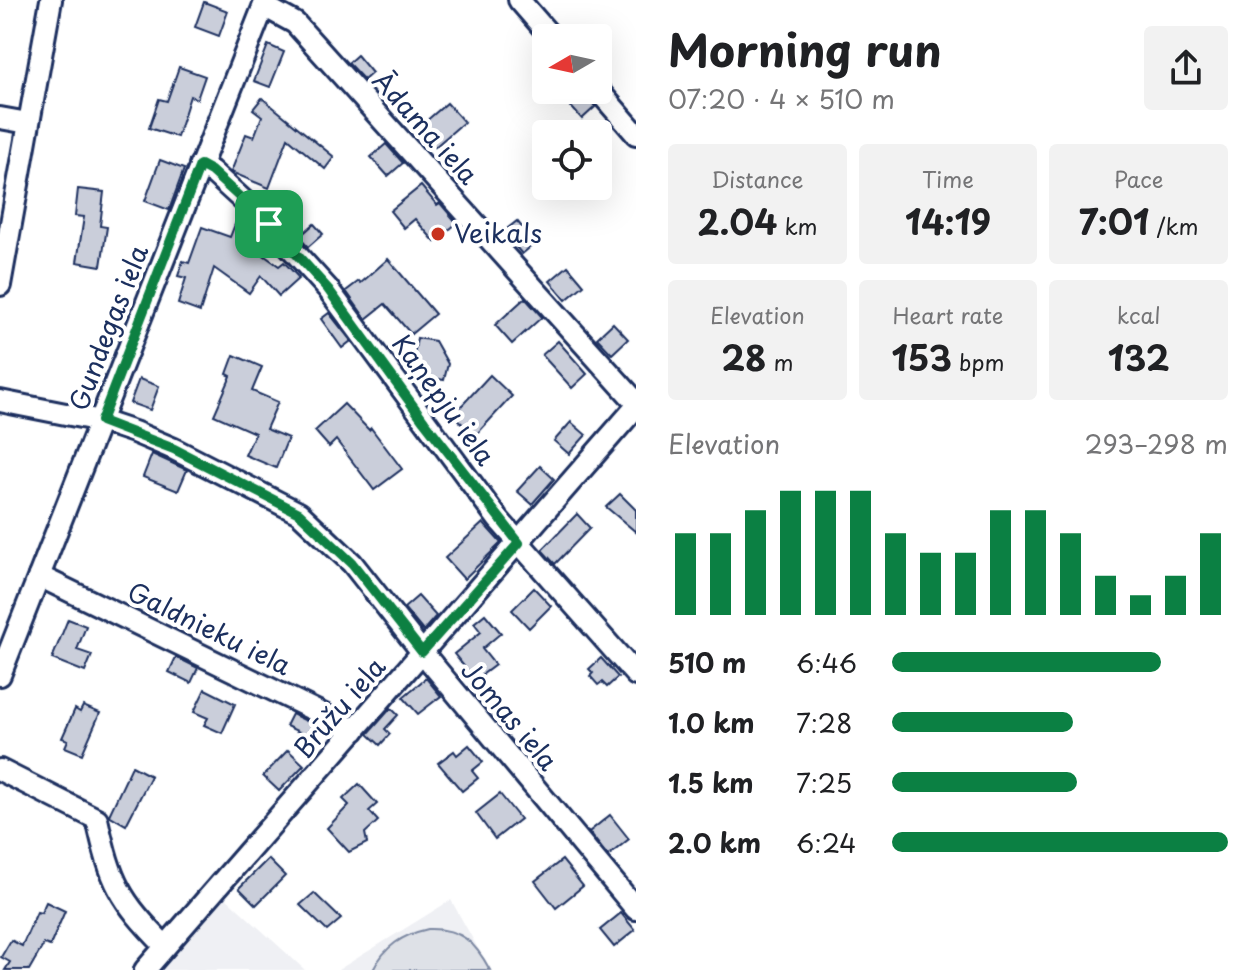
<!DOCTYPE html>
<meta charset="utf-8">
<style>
body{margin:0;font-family:"Playpen Sans",sans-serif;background:#f2f2f2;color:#202124;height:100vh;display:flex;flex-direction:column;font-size:30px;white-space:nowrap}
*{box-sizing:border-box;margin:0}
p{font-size:26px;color:#757577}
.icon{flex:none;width:44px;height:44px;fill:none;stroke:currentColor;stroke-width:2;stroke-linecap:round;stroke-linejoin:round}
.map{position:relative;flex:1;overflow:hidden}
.details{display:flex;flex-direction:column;background:#fff;width:624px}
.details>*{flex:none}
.needle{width:52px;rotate:261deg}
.fabs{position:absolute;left:532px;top:24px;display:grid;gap:16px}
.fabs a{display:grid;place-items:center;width:80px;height:80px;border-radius:8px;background:#fff;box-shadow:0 8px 32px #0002;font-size:40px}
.pin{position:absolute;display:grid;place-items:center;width:68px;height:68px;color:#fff;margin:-34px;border-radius:16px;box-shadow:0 4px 12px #0006}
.round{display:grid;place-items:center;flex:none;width:84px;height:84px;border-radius:8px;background:#f2f2f2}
.head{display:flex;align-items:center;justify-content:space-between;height:136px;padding:0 32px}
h1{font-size:44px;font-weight:700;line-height:60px}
.metrics{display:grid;grid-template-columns:repeat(3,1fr);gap:12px;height:136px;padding:8px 32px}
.metrics div{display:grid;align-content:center;border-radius:8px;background:#f2f2f2;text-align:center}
.metrics b{font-size:34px;font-weight:700}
.metrics small{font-size:22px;font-weight:400}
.metrics p{font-size:22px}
.chart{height:224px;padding:16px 32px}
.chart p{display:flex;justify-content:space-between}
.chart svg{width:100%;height:144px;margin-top:8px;stroke:#0b8043;stroke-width:6}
ul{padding:0 32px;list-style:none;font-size:26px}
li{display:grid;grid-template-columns:128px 96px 1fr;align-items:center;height:60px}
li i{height:20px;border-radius:10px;background:#0b8043}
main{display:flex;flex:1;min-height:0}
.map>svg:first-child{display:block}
.built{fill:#eff0f4}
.green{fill:#dee1e7;stroke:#7c88a2;stroke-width:2}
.building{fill:#caceda;stroke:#1b2f5e;stroke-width:2}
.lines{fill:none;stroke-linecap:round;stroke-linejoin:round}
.minor-casing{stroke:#1b2f5e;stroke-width:26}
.minor{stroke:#fff;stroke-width:20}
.route-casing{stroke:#fff;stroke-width:16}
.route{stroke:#0b8043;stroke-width:10}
.poi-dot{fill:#c8321e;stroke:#fff;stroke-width:3}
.labels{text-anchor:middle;stroke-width:8;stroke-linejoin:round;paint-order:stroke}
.street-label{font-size:26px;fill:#1b2f5e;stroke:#fff}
.poi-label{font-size:26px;fill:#1b2f5e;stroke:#fff;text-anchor:start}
</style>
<main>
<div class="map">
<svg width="636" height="970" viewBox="0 0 636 970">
<rect width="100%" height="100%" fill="#fff"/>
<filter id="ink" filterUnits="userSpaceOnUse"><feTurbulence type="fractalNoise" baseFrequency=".0125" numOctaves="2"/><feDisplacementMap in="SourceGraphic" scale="16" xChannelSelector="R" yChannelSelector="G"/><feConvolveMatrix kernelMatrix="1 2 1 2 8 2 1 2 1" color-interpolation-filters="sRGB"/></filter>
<g filter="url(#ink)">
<!-- built -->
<g class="built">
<path d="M 225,897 L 305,970 L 161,970 Z"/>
<path d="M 451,900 L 490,970 L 338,970 Z"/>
</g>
<!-- green -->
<path class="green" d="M 428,929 C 461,928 475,942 490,970 L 373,970 C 385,946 402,935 428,929 Z"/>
<!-- building -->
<g class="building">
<path d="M 204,2 L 228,11 L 219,36 L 195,27 Z"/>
<path d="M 268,45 L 284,52 L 270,87 L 254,81 Z"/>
<path d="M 357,55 L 372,73 L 364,80 L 348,63 Z"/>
<path d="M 179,67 L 205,76 L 197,99 L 190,96 L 177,137 L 149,128 L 159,99 L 167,101 Z"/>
<path d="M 556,90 L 585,90 L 595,107 L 582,119 Z"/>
<path d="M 262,98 L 334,157 L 325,169 L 288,138 L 269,188 L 231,172 L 246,134 L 254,137 L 262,116 L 253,109 Z"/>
<path d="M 447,103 L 464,122 L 435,147 L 418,128 Z"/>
<path d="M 386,144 L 403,163 L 388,176 L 371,157 Z"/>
<path d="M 160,160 L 184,169 L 169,210 L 145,201 Z"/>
<path d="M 421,186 L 437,205 L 440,203 L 457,223 L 435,242 L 415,219 L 404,228 L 390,211 Z"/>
<path d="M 78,189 L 104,192 L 100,226 L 107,227 L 101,266 L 77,262 L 84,217 L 75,216 Z"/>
<path d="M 239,214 L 266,240 L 258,251 L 279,266 L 284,262 L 299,278 L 279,296 L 261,276 L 249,293 L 214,268 L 200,312 L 178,304 L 186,278 L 178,276 L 183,261 L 189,263 L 202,227 L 230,237 Z"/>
<path d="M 517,221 L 535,243 L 522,254 L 503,232 Z"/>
<path d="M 314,224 L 323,234 L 308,247 L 299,237 Z"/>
<path d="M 388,259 L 435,314 L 411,334 L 385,304 L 366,319 L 346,291 L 359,281 L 361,283 Z"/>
<path d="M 568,266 L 584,285 L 566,300 L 550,281 Z"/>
<path d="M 525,298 L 542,317 L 512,344 L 495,325 Z"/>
<path d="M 329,313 L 351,341 L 342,348 L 321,319 Z"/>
<path d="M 613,323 L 628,339 L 612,354 L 597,338 Z"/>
<path d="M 417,338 L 435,341 L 448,364 L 444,380 L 423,376 L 413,361 Z"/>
<path d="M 558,341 L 587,374 L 572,388 L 542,355 Z"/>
<path d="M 234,355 L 262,367 L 252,391 L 278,402 L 266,429 L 288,438 L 276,468 L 245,455 L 255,433 L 214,415 L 231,376 L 227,374 Z"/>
<path d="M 490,375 L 512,396 L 475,436 L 453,415 Z"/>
<path d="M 139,379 L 159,386 L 150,410 L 130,403 Z"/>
<path d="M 344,404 L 369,430 L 371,428 L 402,469 L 374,490 L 336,440 L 329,447 L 315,431 Z"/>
<path d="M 571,422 L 586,435 L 569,454 L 554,441 Z"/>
<path d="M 152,454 L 187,470 L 178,491 L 143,477 Z"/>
<path d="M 540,466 L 554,479 L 532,504 L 517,491 Z"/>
<path d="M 620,494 L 636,510 L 636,532 L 606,507 Z"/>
<path d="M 577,514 L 590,528 L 555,564 L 542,550 Z"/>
<path d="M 483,523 L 501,543 L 464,579 L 445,558 Z"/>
<path d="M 534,588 L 551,606 L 529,628 L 512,610 Z"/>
<path d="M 418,596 L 436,616 L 423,631 L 404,608 Z"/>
<path d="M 485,614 L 501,633 L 482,649 L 495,665 L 475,680 L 454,654 L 481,632 L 474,623 Z"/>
<path d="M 68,619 L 86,626 L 77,650 L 92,655 L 85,672 L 52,659 Z"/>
<path d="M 176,657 L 198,668 L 191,683 L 169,672 Z"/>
<path d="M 601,658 L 618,677 L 607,687 L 602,682 L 598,685 L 590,676 L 593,673 L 589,669 Z"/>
<path d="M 426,678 L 441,696 L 418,714 L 403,697 Z"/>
<path d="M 205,689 L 235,704 L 222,733 L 204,725 L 208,718 L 194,712 Z"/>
<path d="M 83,706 L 100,713 L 82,754 L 65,747 L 68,740 L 62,738 L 75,709 L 80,712 Z"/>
<path d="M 391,708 L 398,715 L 385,729 L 390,734 L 380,745 L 368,734 Z"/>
<path d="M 292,714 L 317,726 L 312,738 L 286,726 Z"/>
<path d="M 469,745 L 483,762 L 472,771 L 478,778 L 462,791 L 438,763 L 454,751 L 457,755 Z"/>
<path d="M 288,750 L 304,765 L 279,791 L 263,776 Z"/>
<path d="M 132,766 L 151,776 L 126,825 L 109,815 Z"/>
<path d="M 359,784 L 377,804 L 369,811 L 378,821 L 365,833 L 367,843 L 349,852 L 327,828 L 349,805 L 343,799 Z"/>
<path d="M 500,794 L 520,819 L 495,839 L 476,813 Z"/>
<path d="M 610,815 L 629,839 L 608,856 L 589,832 Z"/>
<path d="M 268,859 L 285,876 L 256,905 L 239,888 Z"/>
<path d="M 562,860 L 583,886 L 556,908 L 535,881 Z"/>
<path d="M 314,893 L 341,919 L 327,931 L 300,905 Z"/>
<path d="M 46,902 L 65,911 L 50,946 L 44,944 L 29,970 L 5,970 L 10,962 L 1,957 L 11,940 L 22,946 L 37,912 L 41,913 Z"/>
<path d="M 621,913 L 635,930 L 614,947 L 600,930 Z"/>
</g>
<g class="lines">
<defs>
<g id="minor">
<path d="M 519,0 L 552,38"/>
<path d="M 264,6 L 295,23 L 636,402"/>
<path d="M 598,90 L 636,134"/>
<path d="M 0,118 L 28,123"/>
<path d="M 200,165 L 211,171 L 269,224 L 328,289 L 498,519 L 636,675"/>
<path d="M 0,285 L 51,0"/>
<path d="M 0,401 L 101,421 L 134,432 L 174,449 L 299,513 L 352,563 L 422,652 L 636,909"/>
<path d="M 39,576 L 355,730"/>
<path d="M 0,675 L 266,0"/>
<path d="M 0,770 L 97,819 C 111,883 119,899 165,946"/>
<path d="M 145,970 L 636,407"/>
</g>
</defs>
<!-- minor casing -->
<use href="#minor" class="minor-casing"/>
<!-- minor -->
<use href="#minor" class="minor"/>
</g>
</g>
<g class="lines" filter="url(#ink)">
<defs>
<path id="route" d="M 200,165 L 211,171 L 269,224 L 328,289 L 424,421 L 519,543 L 422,652 L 352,563 L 299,513 L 174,449 L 101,421 Z"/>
</defs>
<!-- route casing -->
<use href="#route" class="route-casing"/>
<!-- route -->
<use href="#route" class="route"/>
</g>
<!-- markers -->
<circle class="poi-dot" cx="438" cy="234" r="8"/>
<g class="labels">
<!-- street labels -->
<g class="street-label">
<text transform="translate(425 128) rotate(48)" y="9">Ādama iela</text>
<text transform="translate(109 328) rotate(-69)" y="9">Gundegas iela</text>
<text transform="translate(443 400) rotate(54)" y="9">Kaņepju iela</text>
<text transform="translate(209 629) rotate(26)" y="9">Galdnieku iela</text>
<text transform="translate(340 708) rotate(-49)" y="9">Brūžu iela</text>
<text transform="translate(509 716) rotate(50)" y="9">Jomas iela</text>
</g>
<!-- poi labels -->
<g class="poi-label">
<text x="454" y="243">Veikals</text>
</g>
</g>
</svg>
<div class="fabs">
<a><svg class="needle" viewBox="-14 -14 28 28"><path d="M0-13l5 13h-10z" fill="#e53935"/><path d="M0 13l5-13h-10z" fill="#757577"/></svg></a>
<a><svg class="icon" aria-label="locate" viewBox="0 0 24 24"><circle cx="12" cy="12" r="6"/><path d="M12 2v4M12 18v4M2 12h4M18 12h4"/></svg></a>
</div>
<div class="pin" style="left:269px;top:224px;background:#1e9e55"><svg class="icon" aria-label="arrive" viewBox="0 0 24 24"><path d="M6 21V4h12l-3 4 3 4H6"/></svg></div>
</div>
<section class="details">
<div class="head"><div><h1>Morning run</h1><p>07:20 · 4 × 510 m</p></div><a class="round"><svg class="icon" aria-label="share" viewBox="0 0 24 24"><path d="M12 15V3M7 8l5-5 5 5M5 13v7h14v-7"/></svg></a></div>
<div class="metrics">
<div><p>Distance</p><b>2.04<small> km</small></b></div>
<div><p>Time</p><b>14:19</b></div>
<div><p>Pace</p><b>7:01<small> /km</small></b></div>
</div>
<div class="metrics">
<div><p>Elevation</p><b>28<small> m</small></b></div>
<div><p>Heart rate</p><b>153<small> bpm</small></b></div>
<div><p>kcal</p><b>132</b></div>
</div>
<div class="chart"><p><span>Elevation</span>293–298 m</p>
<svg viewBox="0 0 160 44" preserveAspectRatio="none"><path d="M5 44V19M15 44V19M25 44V12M35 44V6M45 44V6M55 44V6M65 44V19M75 44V25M85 44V25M95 44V12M105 44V12M115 44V19M125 44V32M135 44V38M145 44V32M155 44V19"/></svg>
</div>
<ul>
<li><b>510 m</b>6:46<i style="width:80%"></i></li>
<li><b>1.0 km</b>7:28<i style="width:54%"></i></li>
<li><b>1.5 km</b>7:25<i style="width:55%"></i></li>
<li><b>2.0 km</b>6:24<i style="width:100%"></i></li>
</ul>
</section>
</main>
